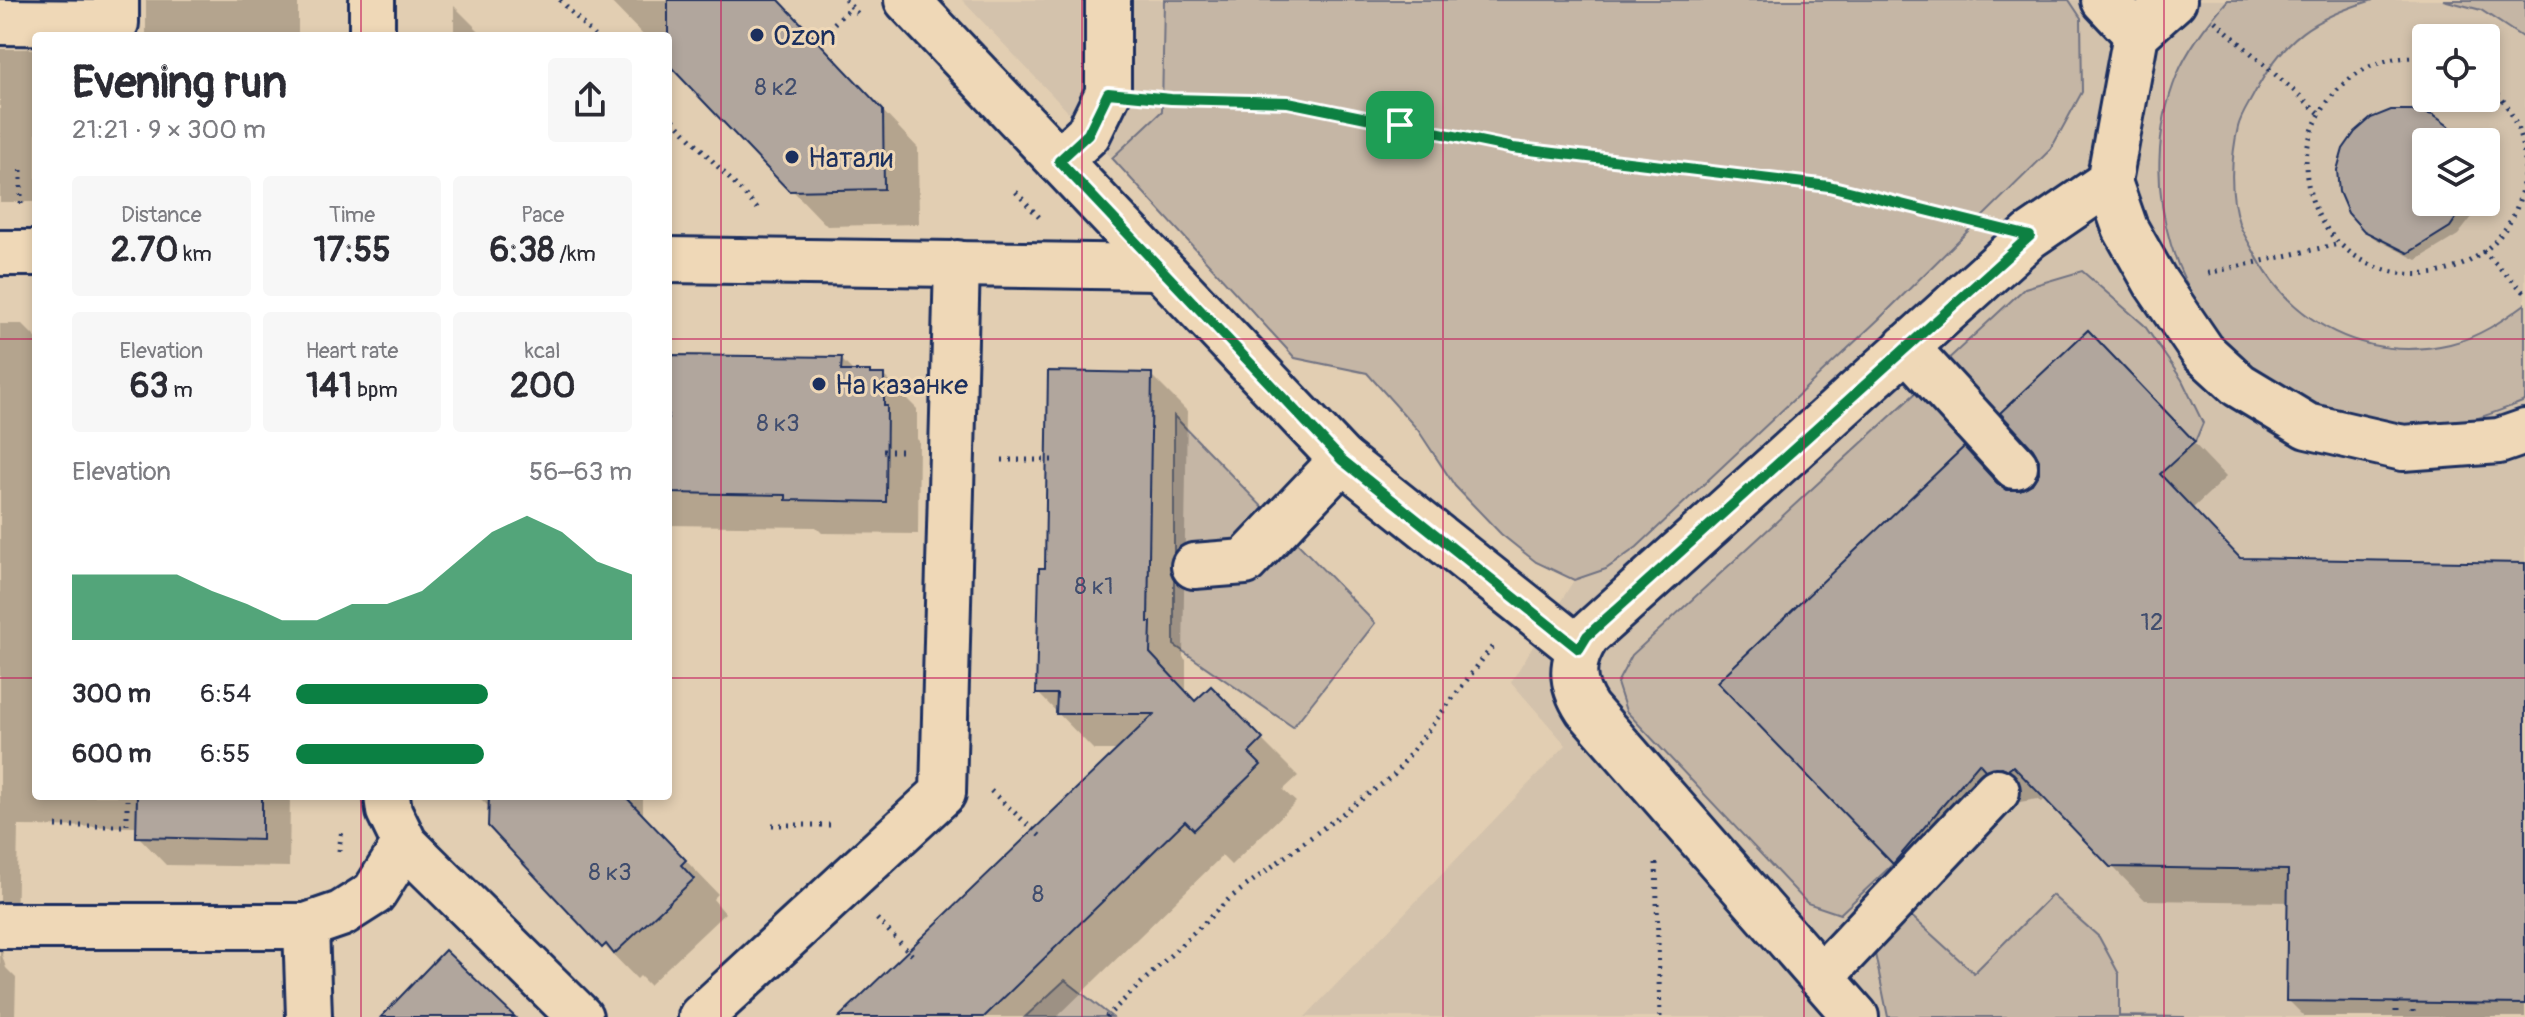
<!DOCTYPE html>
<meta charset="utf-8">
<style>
body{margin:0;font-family:Pangolin,sans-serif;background:#f7f7f7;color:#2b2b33;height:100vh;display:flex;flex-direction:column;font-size:30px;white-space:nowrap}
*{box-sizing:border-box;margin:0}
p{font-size:26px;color:#7c7c81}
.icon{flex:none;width:44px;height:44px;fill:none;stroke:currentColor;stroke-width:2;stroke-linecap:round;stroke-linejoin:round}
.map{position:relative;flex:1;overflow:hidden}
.panel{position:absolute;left:32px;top:32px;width:640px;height:768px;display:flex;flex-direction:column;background:#fff;border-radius:8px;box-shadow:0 4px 12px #0003}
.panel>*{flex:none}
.controls{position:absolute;left:2412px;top:24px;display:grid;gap:16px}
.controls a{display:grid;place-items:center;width:88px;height:88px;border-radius:8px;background:#fff;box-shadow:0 4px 12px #0003;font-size:40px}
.pin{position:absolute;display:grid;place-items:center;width:68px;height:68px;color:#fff;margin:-34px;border-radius:16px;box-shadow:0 4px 12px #0006}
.round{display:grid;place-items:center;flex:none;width:84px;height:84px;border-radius:8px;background:#f7f7f7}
.summary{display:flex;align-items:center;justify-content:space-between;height:136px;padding:0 40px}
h1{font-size:44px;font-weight:700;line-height:60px}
.metrics{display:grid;grid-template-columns:repeat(3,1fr);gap:12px;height:136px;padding:8px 40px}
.metrics div{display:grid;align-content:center;border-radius:8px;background:#f7f7f7;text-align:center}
.metrics b{font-size:34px;font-weight:700}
.metrics small{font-size:22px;font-weight:400}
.metrics p{font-size:22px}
.chart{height:224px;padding:16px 40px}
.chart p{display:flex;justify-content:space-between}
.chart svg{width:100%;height:144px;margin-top:8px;fill:#0b8043;opacity:.7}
ul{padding:0 40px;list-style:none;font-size:26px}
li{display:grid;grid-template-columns:128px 96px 1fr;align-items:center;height:60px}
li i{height:20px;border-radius:10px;background:#0b8043}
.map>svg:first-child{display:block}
.built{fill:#d3c2ac;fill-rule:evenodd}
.green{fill:#c5b6a5;stroke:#707282;stroke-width:2}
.shadow{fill:#0003}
.building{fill:#b1a69d;stroke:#1b2f5e;stroke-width:2}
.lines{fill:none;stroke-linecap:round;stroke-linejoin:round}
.minor-casing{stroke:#1b2f5e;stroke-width:50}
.path{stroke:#1b2f5e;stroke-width:5;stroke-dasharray:2 6;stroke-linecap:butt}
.minor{stroke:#efd8b7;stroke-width:44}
.route-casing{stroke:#fff;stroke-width:16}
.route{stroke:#0b8043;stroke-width:10}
.grid{fill:none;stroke:#c2185b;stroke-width:2;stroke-opacity:0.55}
.poi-dot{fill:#1b2f5e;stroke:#efd8b7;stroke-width:3}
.labels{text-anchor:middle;stroke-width:6;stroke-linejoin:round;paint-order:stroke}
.number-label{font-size:24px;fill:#404d6e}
.poi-label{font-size:28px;fill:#1b2f5e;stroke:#efd8b7;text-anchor:start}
</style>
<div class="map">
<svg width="2525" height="1017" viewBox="0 0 2525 1017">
<rect width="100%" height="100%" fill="#e2ceb2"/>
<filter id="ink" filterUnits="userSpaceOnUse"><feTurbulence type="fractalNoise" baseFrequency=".0125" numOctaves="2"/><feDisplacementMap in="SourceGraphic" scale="16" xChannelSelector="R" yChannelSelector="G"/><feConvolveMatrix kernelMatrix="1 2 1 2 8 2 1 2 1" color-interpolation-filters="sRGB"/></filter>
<g filter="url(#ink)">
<!-- built -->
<path class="built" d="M 962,0 L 2525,0 L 2525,1017 L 1305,1017 L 1566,745 L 1511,682 L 1574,580 L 1536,562 L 1501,534 L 1455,486 L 1418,430 L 1367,373 L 1295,358 L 1112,158 ZM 2426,38 L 2486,38 L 2486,98 L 2426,98 ZM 2426,142 L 2486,142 L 2486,202 L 2426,202 Z"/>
<!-- green -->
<g class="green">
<path d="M 1164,0 L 2069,0 L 2081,18 L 2082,92 L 2051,149 L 1879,319 L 1637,547 L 1606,569 L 1574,580 L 1536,562 L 1501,534 L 1455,486 L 1418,430 L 1367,373 L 1295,358 L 1112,158 L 1162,111 Z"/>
<path d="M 2228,0 L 2373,0 C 2313,18 2284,37 2254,94 C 2249,104 2241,115 2238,127 C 2231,157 2229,193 2239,223 C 2242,232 2248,241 2253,250 C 2290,324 2368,363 2450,344 C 2479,337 2502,321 2525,304 L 2525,401 C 2506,408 2487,416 2468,421 C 2448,426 2422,427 2401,427 C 2369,427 2331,413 2302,399 C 2292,394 2279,390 2270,383 C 2174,315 2133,185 2177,75 C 2188,49 2209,21 2228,0 Z"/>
<path d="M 2443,0 L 2525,0 L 2525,39 L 2481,10 Z"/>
<path d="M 2082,271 L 2144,325 L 2182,380 L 2203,423 L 2195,442 L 2088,330 L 1993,420 L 1944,363 L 2025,288 Z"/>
<path d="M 1919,390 L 1968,443 L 1718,682 L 1893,864 L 1840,914 L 1807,903 L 1626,711 L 1617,683 L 1632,655 Z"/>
<path d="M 1174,416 L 1375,623 L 1293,727 L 1174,645 Z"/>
<path d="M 2052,895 L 2099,937 L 2119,974 L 2119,1016 L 2185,1017 L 1888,1017 L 1874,949 L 1908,913 L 1974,973 Z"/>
<path d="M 1065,980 L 1112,1017 L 1025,1017 Z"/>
</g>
<!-- shadow -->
<g class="shadow">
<rect x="146" y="0" width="152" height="36"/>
<path d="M 609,0 L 778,0 L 918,148 L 919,224 L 827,226 L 668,61 L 668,36 L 644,36 Z"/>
<path d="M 454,6 L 484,36 L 454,36 Z"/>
<rect x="0" y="49" width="36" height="153"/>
<path d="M 2356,133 L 2462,142 L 2426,142 L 2426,202 L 2477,202 L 2472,217 L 2458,235 L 2417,260 L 2374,238 L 2350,212 Z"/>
<path d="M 0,324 L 22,324 L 36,338 L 36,796 L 290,796 L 289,867 L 166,865 L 138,836 L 138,827 L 18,826 L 16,932 L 6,941 L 2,955 L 6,968 L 16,978 L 15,1017 L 0,1017 Z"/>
<path d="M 668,354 L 701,354 L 704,358 L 841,359 L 855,373 L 884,376 L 917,409 L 917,439 L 919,441 L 918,534 L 822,533 L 816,527 L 668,525 Z"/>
<path d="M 2120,366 L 2226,477 L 2192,509 L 2241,560 L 2525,565 L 2525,1017 L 2305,1017 L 2288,1000 L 2290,902 L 2145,900 L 2046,798 L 2042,802 L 2037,799 L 2020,802 L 2013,795 L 1927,895 L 1720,682 L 2002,489 L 2020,493 L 2034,485 Z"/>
<path d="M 1151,375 L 1187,411 L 1183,657 L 1186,660 L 1186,691 L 1196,703 L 1211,689 L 1298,776 L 1283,790 L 1296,802 L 1231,865 L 1222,856 L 1057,1017 L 840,1017 L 1120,750 L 1094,750 L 1038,693 L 1047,570 Z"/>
<path d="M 478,796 L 643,796 L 643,816 L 718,894 L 713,899 L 725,913 L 649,985 L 640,976 L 637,979 L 544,884 L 491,809 Z"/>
</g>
<!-- building -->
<g class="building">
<path d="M 668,0 L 779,0 L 883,110 L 884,189 L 789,191 L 668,64 Z"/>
<path d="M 2391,110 L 2412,110 L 2433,115 L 2450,127 L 2463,142 L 2426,142 L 2426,202 L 2467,202 L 2450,227 L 2408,253 L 2364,231 L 2348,213 L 2339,192 L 2337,170 L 2343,149 L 2355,132 L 2371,118 Z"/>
<path d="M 2088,330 L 2195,442 L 2160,474 L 2240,558 L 2525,563 L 2525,1004 L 2286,1001 L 2288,870 L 2110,867 L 2013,766 L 2008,770 L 2002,767 L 1985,770 L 1979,763 L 1893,864 L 1717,682 L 1964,447 L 1997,483 L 2007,490 L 2020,490 L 2032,484 L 2039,473 L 2039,460 L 2033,449 L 2000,413 Z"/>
<path d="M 668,355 L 842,357 L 841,371 L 870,371 L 870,374 L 884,374 L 884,406 L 887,406 L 886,502 L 786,500 L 786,495 L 668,493 Z"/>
<path d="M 1048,371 L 1152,373 L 1148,622 L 1151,622 L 1150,653 L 1195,701 L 1211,686 L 1263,739 L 1249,753 L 1261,765 L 1194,830 L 1185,821 L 984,1017 L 839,1017 L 1154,714 L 1056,714 L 1057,694 L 1036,694 L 1039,568 L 1045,568 Z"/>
<path d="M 137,796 L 262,796 L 262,840 L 136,837 Z"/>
<path d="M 489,796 L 625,796 L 686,860 L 681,865 L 694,879 L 614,954 L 606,944 L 602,948 L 488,826 Z"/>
<path d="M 445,950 L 515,1017 L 381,1017 Z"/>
</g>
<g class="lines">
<defs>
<g id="minor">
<path d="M 372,0 L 372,36"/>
<path d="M 907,0 L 1342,460 L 1579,649"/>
<path d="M 2104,0 L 2136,34"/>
<path d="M 2174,0 L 2136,34 L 2109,182 L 2125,228 L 2156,283 L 2203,352 L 2239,385 L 2307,426 L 2403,448 L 2499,441 L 2525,432"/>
<path d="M 0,22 L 116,23 L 116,0"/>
<path d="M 1059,161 L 1088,134 L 1108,93 L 1108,0"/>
<path d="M 0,253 L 36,253"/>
<path d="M 668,260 L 1159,267"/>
<path d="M 1906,347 L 2015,466"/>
<path d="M 1194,566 L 1245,562 L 1342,460"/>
<path d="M 387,796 L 389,811 L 405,844 L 580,1017"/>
<path d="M 0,926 L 306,926 L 341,914 L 374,893 L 405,844"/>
<path d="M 306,926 L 309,1017"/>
<path d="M 1821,977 L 1997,791"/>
<path d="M 701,1017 L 943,793 L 957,263"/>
<path d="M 1856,1017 L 1587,709 C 1570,683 1570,662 1587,636 L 2030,236 L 2109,182"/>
</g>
</defs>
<!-- minor casing -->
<use href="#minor" class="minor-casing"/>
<!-- path -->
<g class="path">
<path d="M 560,0 L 594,36"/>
<path d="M 845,0 L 861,17"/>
<path d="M 2215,21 L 2319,113"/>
<path d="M 817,40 L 851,7"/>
<path d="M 2426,58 C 2390,53 2352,69 2330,99 C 2312,122 2303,149 2307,178 C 2321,282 2457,311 2511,220 C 2520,204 2523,186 2525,168"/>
<path d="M 2486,83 C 2511,102 2521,132 2525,161"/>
<path d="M 1157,98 L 1288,102 L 1513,148 L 1829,186 L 1975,222"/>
<path d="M 668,114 L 761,212"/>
<path d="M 21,170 L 21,205"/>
<path d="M 1016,192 L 1039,217"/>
<path d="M 2483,251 L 2525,293"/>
<path d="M 2208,273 L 2339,244"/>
<path d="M 883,451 L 902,451"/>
<path d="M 1002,460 L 1056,460"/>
<path d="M 991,791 L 1041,837"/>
<path d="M 772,825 L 835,825"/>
<path d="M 56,826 L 127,826 L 127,800"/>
<path d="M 339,851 L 342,829"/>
<path d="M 1656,863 L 1660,1017"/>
<path d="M 877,919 L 915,958"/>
<path d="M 2396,1002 L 2396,1017"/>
<path d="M 2413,1002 L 2413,1017"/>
<path d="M 1106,1017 L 1230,898 L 1394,775 L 1495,643"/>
</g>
<!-- minor -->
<use href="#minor" class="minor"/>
</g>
</g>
<g class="lines" filter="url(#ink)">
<defs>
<path id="route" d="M 1108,93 L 1171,99 L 1288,102 L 1513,148 L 1829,186 L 2030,236 L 1587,636 L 1579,649 L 1342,460 L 1059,161 L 1088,134 Z"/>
</defs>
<!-- route casing -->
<use href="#route" class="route-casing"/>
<!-- route -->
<use href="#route" class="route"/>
</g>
<!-- grid -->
<path class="grid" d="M 361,0 L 361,36M 721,0 L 721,1017M 1082,0 L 1082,1017M 1443,0 L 1443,1017M 1804,0 L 1804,1017M 2164,0 L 2164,1017M 0,339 L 36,339M 668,339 L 2525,339M 0,678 L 36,678M 668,678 L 2525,678M 361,796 L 361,1017"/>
<!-- markers -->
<g class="poi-dot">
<circle cx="757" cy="35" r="8"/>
<circle cx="792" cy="157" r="8"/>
<circle cx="819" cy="384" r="8"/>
</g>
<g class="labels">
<!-- number labels -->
<g class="number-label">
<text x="776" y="95">8 к2</text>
<text x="778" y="431">8 к3</text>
<text x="1094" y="594">8 к1</text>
<text x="2152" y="630">12</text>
<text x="610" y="880">8 к3</text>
<text x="1038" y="902">8</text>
</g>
<!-- poi labels -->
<g class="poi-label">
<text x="773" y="45">Ozon</text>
<text x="808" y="167">Натали</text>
<text x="835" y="394">На казанке</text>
</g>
</g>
</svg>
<div class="controls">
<a><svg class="icon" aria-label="locate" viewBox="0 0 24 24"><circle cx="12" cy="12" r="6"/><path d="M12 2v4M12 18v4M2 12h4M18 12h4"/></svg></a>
<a><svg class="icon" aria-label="layers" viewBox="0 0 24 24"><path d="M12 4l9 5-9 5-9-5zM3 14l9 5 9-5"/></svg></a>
</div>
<div class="pin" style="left:1400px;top:125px;background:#1e9e55"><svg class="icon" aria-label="arrive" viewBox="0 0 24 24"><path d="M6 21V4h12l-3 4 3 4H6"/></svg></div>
<section class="panel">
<div class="summary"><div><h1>Evening run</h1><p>21:21 · 9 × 300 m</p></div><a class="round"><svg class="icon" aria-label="share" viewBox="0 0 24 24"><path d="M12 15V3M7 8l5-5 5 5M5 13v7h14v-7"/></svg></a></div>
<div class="metrics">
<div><p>Distance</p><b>2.70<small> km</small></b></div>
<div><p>Time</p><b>17:55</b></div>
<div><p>Pace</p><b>6:38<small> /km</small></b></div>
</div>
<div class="metrics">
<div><p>Elevation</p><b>63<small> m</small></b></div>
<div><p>Heart rate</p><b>141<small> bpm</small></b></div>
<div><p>kcal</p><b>200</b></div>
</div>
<div class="chart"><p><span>Elevation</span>56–63 m</p>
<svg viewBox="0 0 160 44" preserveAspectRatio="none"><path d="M0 44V24L10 24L20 24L30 24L40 29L50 33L60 38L70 38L80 33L90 33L100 29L110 20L120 11L130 6L140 11L150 20L160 24V44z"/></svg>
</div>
<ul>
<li><b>300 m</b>6:54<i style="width:57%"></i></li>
<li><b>600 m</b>6:55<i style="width:56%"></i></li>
</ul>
</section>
</div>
